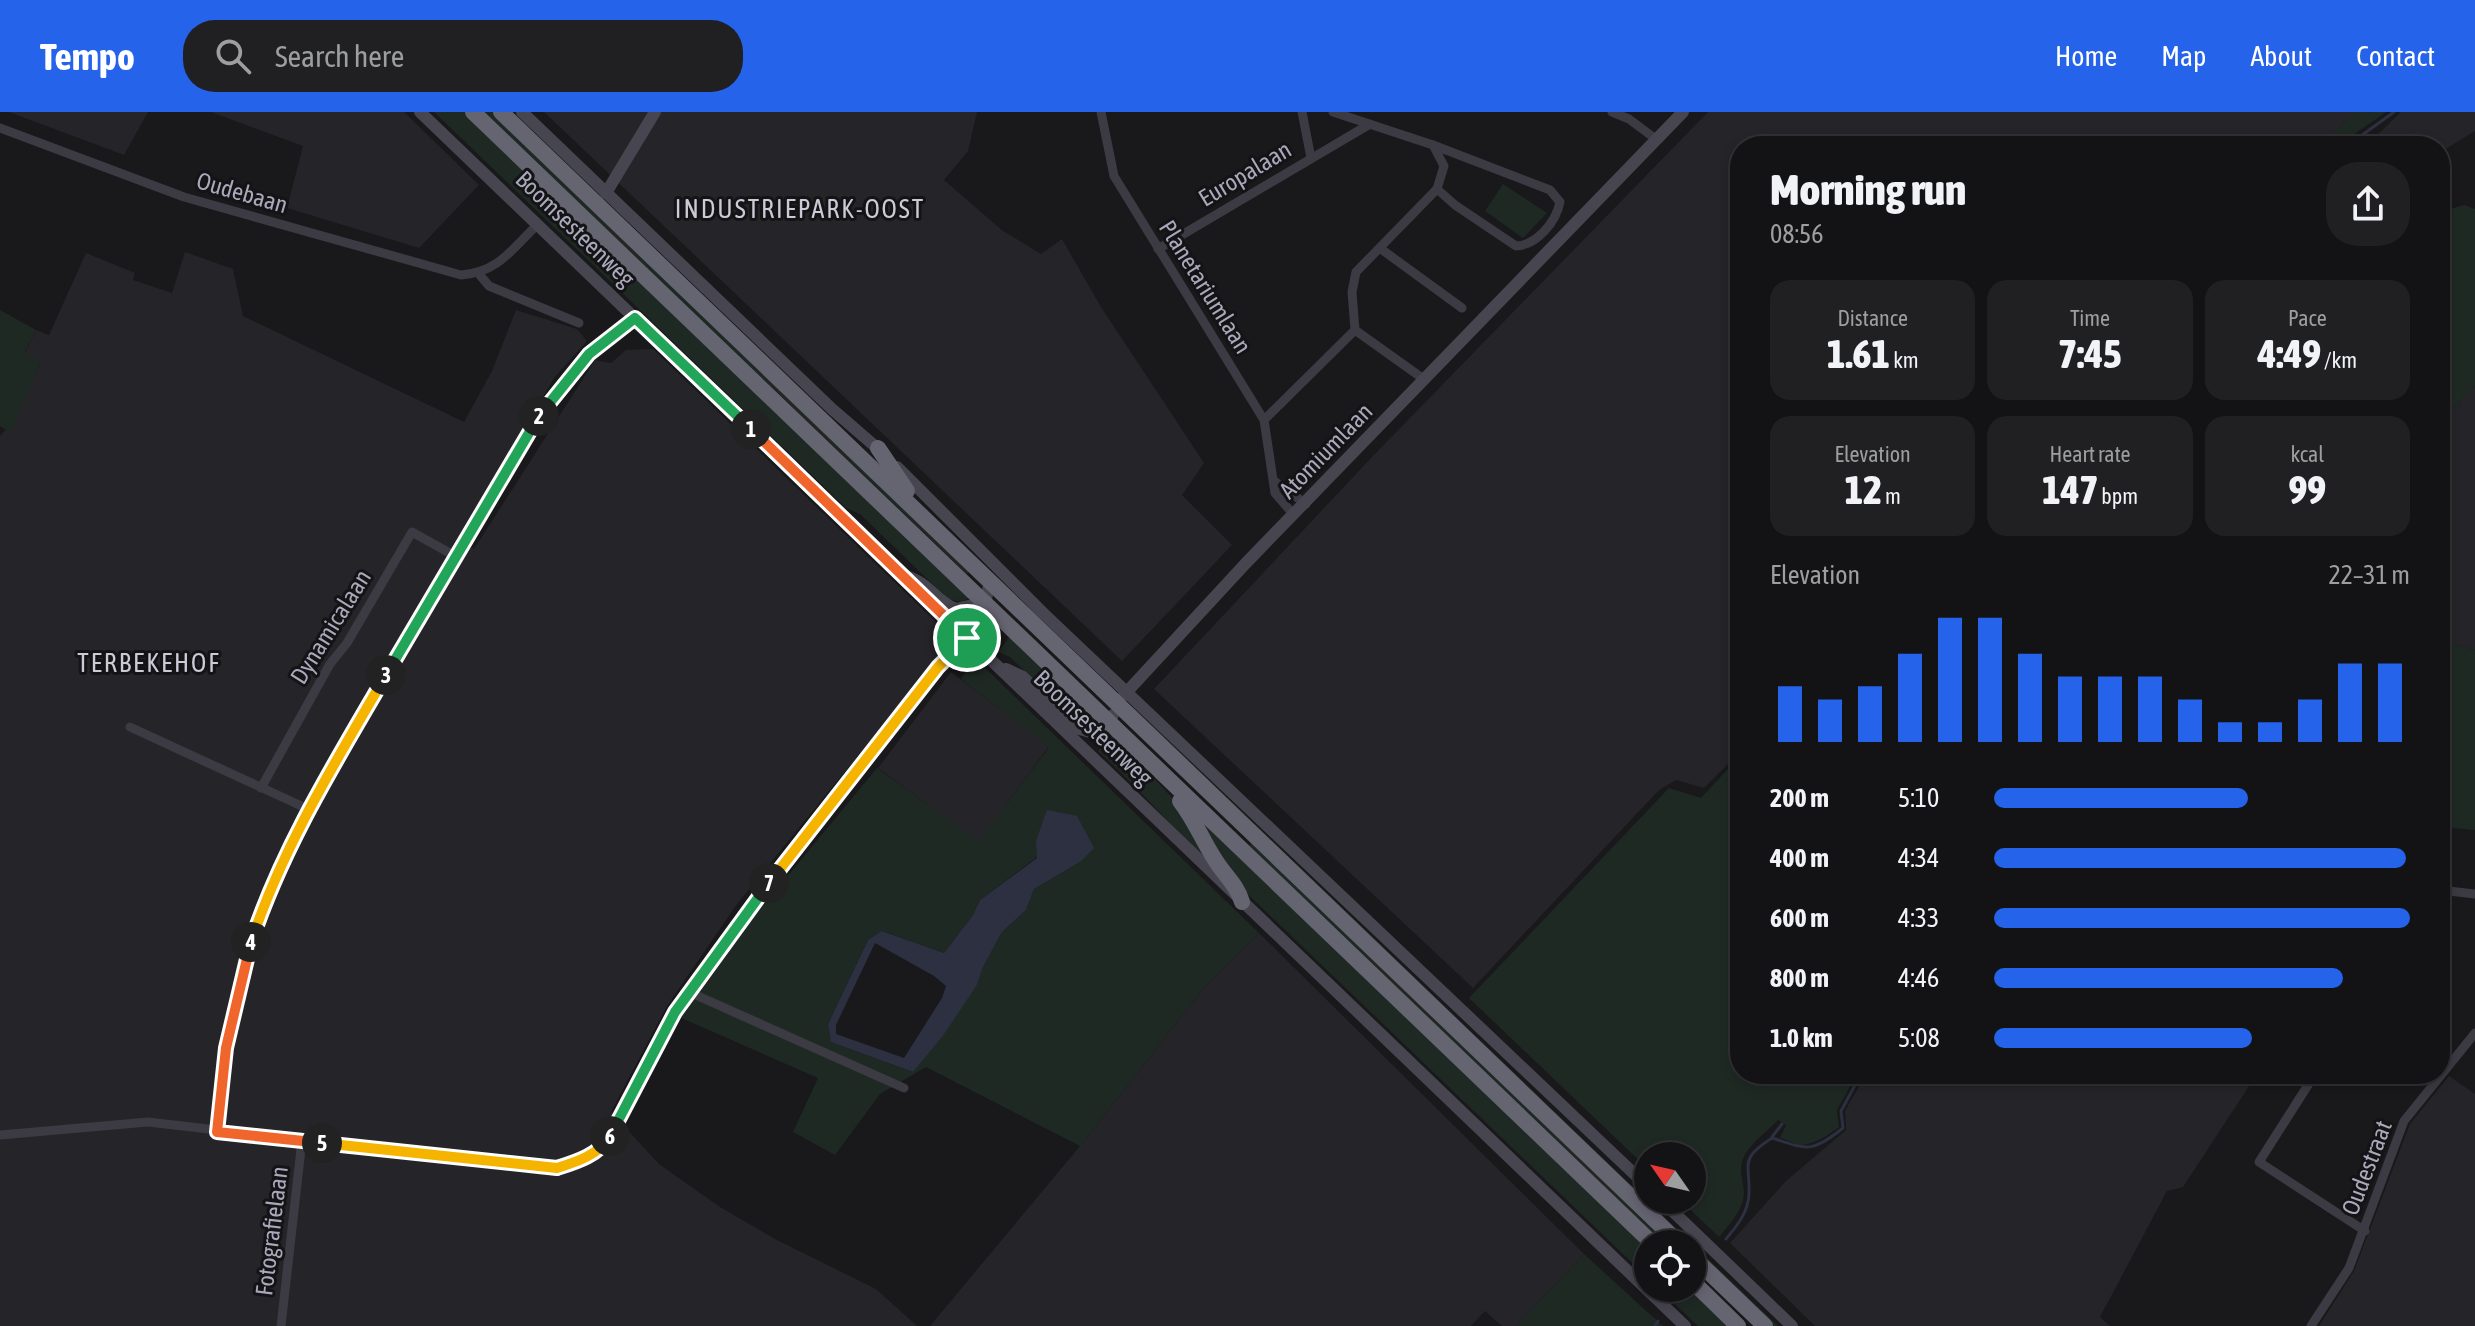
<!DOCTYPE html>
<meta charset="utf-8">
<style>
body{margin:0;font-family:"Asap Condensed",sans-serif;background:#202022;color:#f1f3f6;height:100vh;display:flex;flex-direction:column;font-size:30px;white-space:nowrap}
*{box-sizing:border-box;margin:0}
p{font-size:26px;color:#9d9ea0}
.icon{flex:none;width:44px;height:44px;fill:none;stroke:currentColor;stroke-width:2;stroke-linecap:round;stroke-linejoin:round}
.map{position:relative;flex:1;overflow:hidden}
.drawer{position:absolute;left:1730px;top:24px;width:720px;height:948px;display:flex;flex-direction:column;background:#131214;border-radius:32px;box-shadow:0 4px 12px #0003,0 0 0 2px #323234}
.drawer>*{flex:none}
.needle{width:52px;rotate:304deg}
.buttons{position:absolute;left:1634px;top:1030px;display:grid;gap:16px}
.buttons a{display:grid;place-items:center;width:72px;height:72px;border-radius:50%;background:#131214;box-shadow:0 4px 12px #0003,0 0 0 2px #323234;font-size:40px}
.pin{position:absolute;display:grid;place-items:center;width:68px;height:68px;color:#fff;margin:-34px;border:4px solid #fff;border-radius:50%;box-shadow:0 2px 8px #0007}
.km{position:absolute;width:40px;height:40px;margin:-20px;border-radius:50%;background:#222;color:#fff;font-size:22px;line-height:40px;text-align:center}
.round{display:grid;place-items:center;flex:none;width:84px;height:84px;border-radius:32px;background:#202022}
.head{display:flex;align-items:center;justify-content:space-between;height:136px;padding:0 40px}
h1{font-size:44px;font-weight:800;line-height:60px}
.metrics{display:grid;grid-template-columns:repeat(3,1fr);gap:12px;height:136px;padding:8px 40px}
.metrics div{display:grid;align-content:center;border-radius:20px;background:#202022;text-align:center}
.metrics b{font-size:40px;font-weight:800}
.metrics small{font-size:22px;font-weight:400}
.metrics p{font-size:22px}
.chart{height:224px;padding:16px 40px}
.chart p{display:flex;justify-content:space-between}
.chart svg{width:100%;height:144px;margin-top:8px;stroke:#2563eb;stroke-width:6}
ul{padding:0 40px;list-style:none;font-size:26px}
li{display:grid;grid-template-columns:128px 96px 1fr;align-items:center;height:60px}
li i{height:20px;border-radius:10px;background:#2563eb}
header{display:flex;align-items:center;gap:48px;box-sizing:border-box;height:112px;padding:0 40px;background:#2563eb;color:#fff}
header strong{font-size:38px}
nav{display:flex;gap:44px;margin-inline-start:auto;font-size:28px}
.search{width:560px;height:72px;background:#202022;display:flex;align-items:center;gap:20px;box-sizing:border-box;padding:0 28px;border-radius:32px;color:#9d9ea0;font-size:30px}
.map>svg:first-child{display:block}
.built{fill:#252428}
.green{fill:#1f2924;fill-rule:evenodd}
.water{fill:#2c3040;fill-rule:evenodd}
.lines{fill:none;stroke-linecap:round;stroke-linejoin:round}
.stream{stroke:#2c3040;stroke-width:3}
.street{stroke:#3c3a42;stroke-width:9}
.secondary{stroke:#474650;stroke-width:12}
.highway{stroke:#656471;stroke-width:16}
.split-1-casing{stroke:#fff;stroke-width:16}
.split-2-casing{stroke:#fff;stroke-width:16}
.split-3-casing{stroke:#fff;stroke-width:16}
.split-4-casing{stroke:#fff;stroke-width:16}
.split-5-casing{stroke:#fff;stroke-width:16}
.split-6-casing{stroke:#fff;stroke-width:16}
.split-7-casing{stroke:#fff;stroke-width:16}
.split-8-casing{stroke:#fff;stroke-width:16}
.split-1{stroke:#f0652b;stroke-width:10}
.split-2{stroke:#22a559;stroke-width:10}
.split-3{stroke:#22a559;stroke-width:10}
.split-4{stroke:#f5b400;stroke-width:10}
.split-5{stroke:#f0652b;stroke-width:10}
.split-6{stroke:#f5b400;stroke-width:10}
.split-7{stroke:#22a559;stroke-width:10}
.split-8{stroke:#f5b400;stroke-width:10}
.labels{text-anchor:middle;stroke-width:6;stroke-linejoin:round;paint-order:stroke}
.street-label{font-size:24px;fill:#aaa9bb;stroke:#141315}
.neighbourhood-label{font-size:26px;letter-spacing:2px;fill:#cccad7;stroke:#141315}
</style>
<header>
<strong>Tempo</strong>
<div class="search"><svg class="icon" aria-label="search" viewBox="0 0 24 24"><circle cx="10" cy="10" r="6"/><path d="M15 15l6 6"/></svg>Search here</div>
<nav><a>Home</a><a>Map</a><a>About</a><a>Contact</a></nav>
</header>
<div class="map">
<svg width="2475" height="1214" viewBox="0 0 2475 1214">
<rect width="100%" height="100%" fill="#19181a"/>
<!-- built -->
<g class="built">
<path d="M 9,0 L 148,0 L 124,43 Z"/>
<path d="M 211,0 L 404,0 L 479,73 L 419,136 L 287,96 L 303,34 Z"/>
<path d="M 544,0 L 977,0 L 968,39 L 944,68 L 1003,119 L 1041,142 L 1062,127 L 1101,195 L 1204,351 L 1182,383 L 1232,433 L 1122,549 Z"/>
<path d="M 1708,0 L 2354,0 L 2322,34 L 1740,34 L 1740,640 L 1704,676 L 1676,668 L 1659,678 L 1473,876 L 1154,577 L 1371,346 Z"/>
<path d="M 2401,0 L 2475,0 L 2475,19 L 2444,38 L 2440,50 L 2440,34 L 2366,34 Z"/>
<path d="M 185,140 L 233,157 L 243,204 L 464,310 L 492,259 L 516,198 L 577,217 L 587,229 L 554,266 L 459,428 L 474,437 L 595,248 L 611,251 L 626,238 L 653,237 L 938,512 L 946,524 L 940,543 L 737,792 L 667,894 L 611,1000 L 659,1052 L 720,1095 L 775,1127 L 876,1177 L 917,1214 L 0,1214 L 0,324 L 10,313 L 40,252 L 25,241 L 36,218 L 49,223 L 86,141 L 135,161 L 133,168 L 172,181 Z"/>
<path d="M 2475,274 L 2475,538 L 2440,527 L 2440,309 Z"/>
<path d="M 951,560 L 1049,634 L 979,730 L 878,656 Z"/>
<path d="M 1259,821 L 1584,1142 L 1516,1214 L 1502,1214 L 1485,1199 L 1471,1214 L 930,1214 L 1080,1034 L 1203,877 Z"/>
<path d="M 1866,962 L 2257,962 L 2183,1075 L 2167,1079 L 2100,1205 L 2110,1214 L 1815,1214 L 1730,1131 L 1786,1069 L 1846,1018 L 1845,999 Z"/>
<path d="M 2449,964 L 2475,982 L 2475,1214 L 2319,1214 L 2354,1159 L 2410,1012 Z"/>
</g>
<!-- green -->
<g class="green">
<path d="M 434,0 L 465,0 L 971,485 L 962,490 L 948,487 L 860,402 L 846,396 Z"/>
<path d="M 484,0 L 494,0 L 969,459 L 967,462 Z"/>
<path d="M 2354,0 L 2386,0 L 2337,34 L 2322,34 Z"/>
<path d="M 1503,72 L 1547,101 L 1523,126 L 1485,99 Z"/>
<path d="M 2464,93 L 2475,97 L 2475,274 L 2440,309 L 2440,100 Z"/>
<path d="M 0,198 L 36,218 L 25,240 L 40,251 L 11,321 L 0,314 Z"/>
<path d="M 1011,523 L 1101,610 L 1091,614 L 1076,608 L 1010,545 L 998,540 Z"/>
<path d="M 2440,527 L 2475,538 L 2475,718 L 2440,715 L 2440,623 L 2443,617 L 2440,617 Z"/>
<path d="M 975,546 L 1259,821 L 1203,877 L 1080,1034 L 926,955 L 880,982 L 835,1043 L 793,1020 L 818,966 L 679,905 L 689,880 L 706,871 L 753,806 L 877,656 L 979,729 L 1049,635 L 961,567 ZM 1037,745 L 1080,750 L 1034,777 L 1026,798 L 1002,820 L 983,855 L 977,873 L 913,960 L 831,930 L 828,912 L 868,828 L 883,819 L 944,841 L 973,803 L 980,788 Z"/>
<path d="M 1133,595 L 1778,1214 L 1773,1214 L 1692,1136 L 1692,1132 L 1687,1132 L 1131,598 Z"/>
<path d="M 1114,622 L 1185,700 L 1213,755 C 1174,717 1139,676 1098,639 Z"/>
<path d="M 1740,644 L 1740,962 L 1857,962 L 1837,998 L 1839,1015 C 1829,1023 1813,1033 1800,1033 C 1793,1032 1788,1027 1780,1026 L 1786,1013 L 1778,1008 C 1767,1020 1747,1033 1742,1050 C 1739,1060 1744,1072 1744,1082 C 1743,1098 1729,1113 1719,1125 L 1680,1088 L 1692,1088 L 1692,1044 L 1648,1044 L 1648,1057 L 1469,886 L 1669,676 L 1701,686 Z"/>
<path d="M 1195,699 L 1648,1136 L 1648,1166 L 1235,770 Z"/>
<path d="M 1253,730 L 1672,1132 L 1662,1132 L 1248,735 Z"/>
<path d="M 1584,1142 L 1654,1206 L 1663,1214 L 1516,1214 Z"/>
<path d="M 1658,1176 L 1690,1176 L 1729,1214 L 1698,1214 Z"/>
</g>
<!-- water -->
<path class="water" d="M 1047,698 L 1077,704 L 1094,736 L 1080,750 L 1034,777 L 1026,798 L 1002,820 L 983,855 L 977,873 L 942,925 L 913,960 L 831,930 L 828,912 L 868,828 L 882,819 L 944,841 L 973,803 L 980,788 L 1037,746 L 1036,729 ZM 875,831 L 934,864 L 946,874 L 942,886 L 904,946 L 836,922 L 836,913 Z"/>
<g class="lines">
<!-- stream -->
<g class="stream">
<path d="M 2347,34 L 2394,0"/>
<path d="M 1812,970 L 1820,962"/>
<path d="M 1772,1025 L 1782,1012"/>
<path d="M 1726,1127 C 1737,1114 1749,1099 1749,1081 C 1750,1051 1739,1047 1772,1026 C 1806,1037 1811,1042 1843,1016 L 1841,999 L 1861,962"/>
<path d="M 1655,1214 L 1658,1209"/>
</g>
<!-- street -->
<g class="street">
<path d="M 1101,0 L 1114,64 L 1264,308 L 1275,381 L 1294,403"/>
<path d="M 1302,0 L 1311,46"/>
<path d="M 1333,0 L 1433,33 L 1550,78 L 1560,90 C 1556,110 1537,133 1516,134 L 1455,93 L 1437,77"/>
<path d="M 1612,0 L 1629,7 L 1657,28"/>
<path d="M 0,16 L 184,85 L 461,163 C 499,160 512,137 538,112"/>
<path d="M 1158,137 L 1370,12"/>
<path d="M 1381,137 L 1462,196"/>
<path d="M 479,162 L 489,174 L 579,211"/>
<path d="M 1355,218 L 1425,268"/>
<path d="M 1264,308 L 1355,218 L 1352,180 L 1356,160 L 1437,77 L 1444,54 L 1433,33"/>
<path d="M 1274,369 L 1306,392"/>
<path d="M 130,615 L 308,697"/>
<path d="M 261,676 L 330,552 L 347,531 L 412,420 L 455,444"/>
<path d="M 2440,778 L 2475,782"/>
<path d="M 689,880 L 904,976"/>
<path d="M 2315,962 L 2259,1050 L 2365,1119"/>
<path d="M 217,1020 L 226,936 L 245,848 L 259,805 L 308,697 L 536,308 L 589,242 L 635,206"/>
<path d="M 0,1023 L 148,1010 L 535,1055 L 557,1056 L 578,1050 L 605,1033 L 675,900 L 746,801 L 938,555 L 967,526"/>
<path d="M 281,1214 L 302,1028"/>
<path d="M 2311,1214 L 2349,1156 L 2404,1009 L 2475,921"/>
</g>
<!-- secondary -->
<g class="secondary">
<path d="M 420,0 L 1685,1214"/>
<path d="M 522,0 L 832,297 L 884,342"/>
<path d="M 606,81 L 655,0"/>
<path d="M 897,355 L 1042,500 L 1648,1075"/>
<path d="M 905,464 C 931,471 934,489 956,497 L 985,490"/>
<path d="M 967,526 L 981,509 L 990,469"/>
<path d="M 1006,557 L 1023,565 L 1076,616 L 1090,620 L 1101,619 L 1113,603"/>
<path d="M 1124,583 L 1246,451 L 1683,0"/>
<path d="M 1661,1088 L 1792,1214"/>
</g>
<!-- highway -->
<g class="highway">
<path d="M 473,0 L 1653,1132"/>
<path d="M 501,0 L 1680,1132"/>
<path d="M 878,336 L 907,379"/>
<path d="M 1180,689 C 1194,707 1202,727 1214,746 C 1223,762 1237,772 1242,790"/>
<path d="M 1692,1144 L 1765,1214"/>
<path d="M 1692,1169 L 1738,1214"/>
</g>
</g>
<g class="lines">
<defs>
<path id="split-1" d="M 751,317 L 967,526"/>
<path id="split-2" d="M 539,304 L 589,242 L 635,206 L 751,317"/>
<path id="split-3" d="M 386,563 L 539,304"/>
<path id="split-4" d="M 251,830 C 283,734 336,649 386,563"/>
<path id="split-5" d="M 251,830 L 226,936 L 217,1020 L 322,1031"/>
<path id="split-6" d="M 322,1031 L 557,1056 C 576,1050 599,1043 610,1024"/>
<path id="split-7" d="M 610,1024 L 675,900 L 769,771"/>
<path id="split-8" d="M 769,771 L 938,555 L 967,526"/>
</defs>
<!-- split-1 casing -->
<use href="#split-1" class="split-1-casing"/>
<!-- split-2 casing -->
<use href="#split-2" class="split-2-casing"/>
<!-- split-3 casing -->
<use href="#split-3" class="split-3-casing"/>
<!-- split-4 casing -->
<use href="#split-4" class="split-4-casing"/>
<!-- split-5 casing -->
<use href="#split-5" class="split-5-casing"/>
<!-- split-6 casing -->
<use href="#split-6" class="split-6-casing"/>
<!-- split-7 casing -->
<use href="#split-7" class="split-7-casing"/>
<!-- split-8 casing -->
<use href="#split-8" class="split-8-casing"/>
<!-- split-1 -->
<use href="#split-1" class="split-1"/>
<!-- split-2 -->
<use href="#split-2" class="split-2"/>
<!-- split-3 -->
<use href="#split-3" class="split-3"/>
<!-- split-4 -->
<use href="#split-4" class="split-4"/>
<!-- split-5 -->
<use href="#split-5" class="split-5"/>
<!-- split-6 -->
<use href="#split-6" class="split-6"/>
<!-- split-7 -->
<use href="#split-7" class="split-7"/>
<!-- split-8 -->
<use href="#split-8" class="split-8"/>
</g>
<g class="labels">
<!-- street labels -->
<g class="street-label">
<text transform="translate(1245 62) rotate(-31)" y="8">Europalaan</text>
<text transform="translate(242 81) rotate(16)" y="8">Oudebaan</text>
<text transform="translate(575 117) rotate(44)" y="8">Boomsesteenweg</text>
<text transform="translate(1205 175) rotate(58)" y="8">Planetariumlaan</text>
<text transform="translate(1326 339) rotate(-46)" y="8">Atomiumlaan</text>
<text transform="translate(331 515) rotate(-58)" y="8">Dynamicalaan</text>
<text transform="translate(1093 616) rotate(44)" y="8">Boomsesteenweg</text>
<text transform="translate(2367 1056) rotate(-69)" y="8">Oudestraat</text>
<text transform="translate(272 1119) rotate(-83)" y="8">Fotografielaan</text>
</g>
<!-- neighbourhood labels -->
<g class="neighbourhood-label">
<text x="800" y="106">INDUSTRIEPARK-OOST</text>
<text x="149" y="560">TERBEKEHOF</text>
</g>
</g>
</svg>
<div class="buttons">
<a><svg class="needle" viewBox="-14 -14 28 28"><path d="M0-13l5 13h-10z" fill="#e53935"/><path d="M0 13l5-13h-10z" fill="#9d9ea0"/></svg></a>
<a><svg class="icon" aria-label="locate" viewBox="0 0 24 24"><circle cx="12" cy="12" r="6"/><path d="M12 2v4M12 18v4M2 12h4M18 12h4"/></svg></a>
</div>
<div class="pin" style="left:967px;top:526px;background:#1e9e55"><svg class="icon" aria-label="arrive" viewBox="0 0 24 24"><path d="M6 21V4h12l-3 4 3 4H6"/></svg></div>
<b class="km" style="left:751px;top:317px">1</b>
<b class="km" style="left:539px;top:304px">2</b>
<b class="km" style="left:386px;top:563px">3</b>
<b class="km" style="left:251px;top:830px">4</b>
<b class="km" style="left:322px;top:1031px">5</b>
<b class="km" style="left:610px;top:1024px">6</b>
<b class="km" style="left:769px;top:771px">7</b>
<section class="drawer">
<div class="head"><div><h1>Morning run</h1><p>08:56</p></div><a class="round"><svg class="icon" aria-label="share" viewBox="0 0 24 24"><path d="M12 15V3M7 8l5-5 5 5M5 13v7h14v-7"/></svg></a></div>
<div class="metrics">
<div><p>Distance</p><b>1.61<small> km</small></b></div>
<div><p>Time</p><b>7:45</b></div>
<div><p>Pace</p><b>4:49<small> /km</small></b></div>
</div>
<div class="metrics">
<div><p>Elevation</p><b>12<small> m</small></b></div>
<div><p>Heart rate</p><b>147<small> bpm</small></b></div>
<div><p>kcal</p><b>99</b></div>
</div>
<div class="chart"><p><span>Elevation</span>22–31 m</p>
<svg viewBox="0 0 160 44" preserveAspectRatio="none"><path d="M5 44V27M15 44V31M25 44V27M35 44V17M45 44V6M55 44V6M65 44V17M75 44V24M85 44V24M95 44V24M105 44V31M115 44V38M125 44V38M135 44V31M145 44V20M155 44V20"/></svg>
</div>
<ul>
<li><b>200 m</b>5:10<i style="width:61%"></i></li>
<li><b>400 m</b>4:34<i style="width:99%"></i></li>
<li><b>600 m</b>4:33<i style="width:100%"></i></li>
<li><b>800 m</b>4:46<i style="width:84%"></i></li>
<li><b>1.0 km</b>5:08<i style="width:62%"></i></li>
</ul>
</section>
</div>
